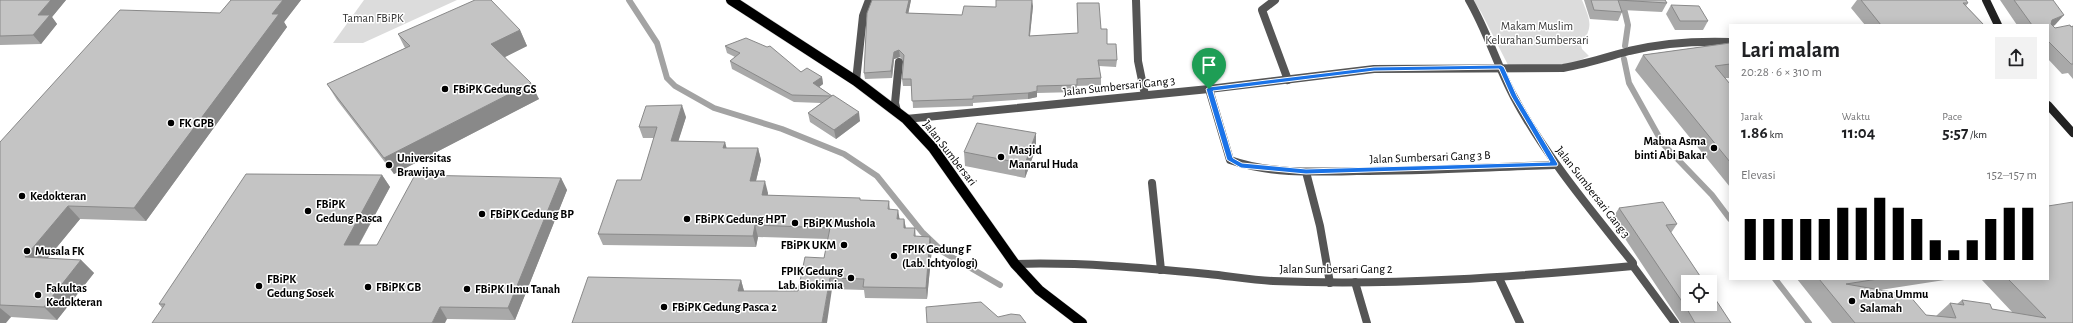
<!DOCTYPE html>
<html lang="id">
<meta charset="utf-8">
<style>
body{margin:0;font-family:"Alegreya Sans",sans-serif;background:#f2f2f2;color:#202124;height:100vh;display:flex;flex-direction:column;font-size:15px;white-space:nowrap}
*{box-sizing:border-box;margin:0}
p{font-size:13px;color:#757577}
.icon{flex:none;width:22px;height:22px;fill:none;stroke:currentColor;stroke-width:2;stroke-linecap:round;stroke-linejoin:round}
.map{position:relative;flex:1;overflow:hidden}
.drawer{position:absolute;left:1729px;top:24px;width:320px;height:256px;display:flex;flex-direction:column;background:#fff;border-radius:0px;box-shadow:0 2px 10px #0003}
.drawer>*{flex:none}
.fabs{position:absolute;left:1681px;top:275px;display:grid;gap:8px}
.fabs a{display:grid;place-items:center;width:36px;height:36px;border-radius:0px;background:#fff;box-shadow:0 2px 10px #0003;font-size:20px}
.pin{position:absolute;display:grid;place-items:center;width:34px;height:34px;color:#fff;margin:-41px -17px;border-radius:50% 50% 50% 0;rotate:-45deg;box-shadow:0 0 4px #0007}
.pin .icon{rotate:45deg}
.round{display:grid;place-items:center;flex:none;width:42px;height:42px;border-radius:0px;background:#f2f2f2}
.summary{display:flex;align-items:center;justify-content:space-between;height:68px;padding:0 12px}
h1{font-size:22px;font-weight:700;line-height:30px}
.metrics{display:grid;grid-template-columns:repeat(3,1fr);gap:6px;height:68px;padding:4px 12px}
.metrics div{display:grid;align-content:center}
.metrics b{font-size:17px;font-weight:700}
.metrics small{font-size:11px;font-weight:400}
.metrics p{font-size:11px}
.chart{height:112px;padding:8px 12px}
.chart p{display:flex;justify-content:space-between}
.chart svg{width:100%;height:72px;margin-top:4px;stroke:#000;stroke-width:6}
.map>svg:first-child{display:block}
.green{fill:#dcdcdc}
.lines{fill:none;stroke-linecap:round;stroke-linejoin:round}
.stream{stroke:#a3a3a3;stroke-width:6}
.primary-casing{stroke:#dbdbdb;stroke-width:11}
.street{stroke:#555;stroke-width:8}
.secondary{stroke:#222;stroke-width:8}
.primary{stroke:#000;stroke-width:10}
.wall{fill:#a9a9a9}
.shaded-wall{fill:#898989}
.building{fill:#c4c4c4;stroke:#898989}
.route{fill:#1a73e8;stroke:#fff;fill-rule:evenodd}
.poi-dot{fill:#000;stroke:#fff;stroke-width:1.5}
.labels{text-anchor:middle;stroke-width:3;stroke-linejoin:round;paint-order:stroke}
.park-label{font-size:12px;fill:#333;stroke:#fff}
.street-label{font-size:12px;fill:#000;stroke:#fff}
.poi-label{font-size:12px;font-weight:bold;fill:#000;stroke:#fff;text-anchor:start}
</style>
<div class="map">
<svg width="2073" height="323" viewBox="0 0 2073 323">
<rect width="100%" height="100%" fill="#fff"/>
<!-- green -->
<g class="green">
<path d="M 364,0 L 457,0 L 363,43 L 333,43 Z"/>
<path d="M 1473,0 L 1582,0 C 1590,20 1594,26 1581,45 L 1582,49 L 1589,56 L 1567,66 L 1508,65 L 1481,12 Z"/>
</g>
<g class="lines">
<!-- stream -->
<g class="stream">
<path d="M 629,0 L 657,43 L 667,78 L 675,86 L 714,108 L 782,129 L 844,154 L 877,176 L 922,232 L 943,252 L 1000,285"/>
<path d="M 1622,0 L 1628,25 L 1625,46"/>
<path d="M 1624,59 L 1629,83 L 1663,144 L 1712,195 L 1730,219"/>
<path d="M 1775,279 L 1809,323"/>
</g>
<defs>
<path id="primary" d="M 731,0 L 856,81 L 906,119 L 933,148 L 1015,264 L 1039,290 L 1082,323"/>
</defs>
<!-- primary casing -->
<use href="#primary" class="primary-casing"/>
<!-- street -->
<g class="street">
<path d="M 1136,0 L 1138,61 L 1145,95"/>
<path d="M 1275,0 L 1262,10 L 1288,80"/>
<path d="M 1469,0 C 1487,31 1497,65 1514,97 C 1546,157 1591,210 1633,263 L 1633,266 L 1675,323"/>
<path d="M 856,81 L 863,16 L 869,0"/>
<path d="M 1209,89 L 1230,160 C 1270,174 1315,172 1357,171 C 1423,171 1489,167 1555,165"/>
<path d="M 897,111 L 895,103 L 899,62"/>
<path d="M 906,119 L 1209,89 L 1374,69 L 1563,68 C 1586,64 1607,57 1629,51 C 1662,43 1696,41 1730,42"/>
<path d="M 1306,172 L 1320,226 L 1330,283"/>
<path d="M 1152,183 L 1161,270"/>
<path d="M 1015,264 C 1079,262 1144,268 1208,274 C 1229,276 1251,280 1273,281 C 1392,286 1514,277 1633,266"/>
<path d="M 1499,278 L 1520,323"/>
<path d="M 1355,282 L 1367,323"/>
</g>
<!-- secondary -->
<g class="secondary">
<path d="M 1986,0 L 1998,25"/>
<path d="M 2048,105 L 2073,133"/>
</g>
<!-- primary -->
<use href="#primary" class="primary"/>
</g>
<!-- wall -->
<g class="wall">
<path d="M 0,0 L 66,0 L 52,17 L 57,24 L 41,44 L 0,45 Z"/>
<path d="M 231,0 L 301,0 L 284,22 L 287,27 L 146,221 L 80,219 L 48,258 L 81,260 L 94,273 L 57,320 L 11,317 L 0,323 L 0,142 L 220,13 Z"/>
<path d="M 872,0 L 911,0 L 908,13 L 962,15 L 996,7 L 1033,6 L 1030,36 L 1078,33 L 1077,3 L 1101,29 L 1107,44 L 1117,60 L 1116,67 L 1099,66 L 1101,78 L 1101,85 L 1077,86 L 1077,92 L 1037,93 L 1037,97 L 1028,99 L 973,103 L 973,106 L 913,108 L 912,86 L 903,86 L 902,79 L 903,61 L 900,57 L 894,59 L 892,78 L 865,79 L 864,73 Z"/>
<path d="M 1584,0 L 1665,0 L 1667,3 L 1662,12 L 1622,10 L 1622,12 L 1618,21 L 1590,19 Z"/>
<path d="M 1857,0 L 1966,0 L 1968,3 L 1966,6 L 1984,25 L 1865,25 L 1851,8 Z"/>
<path d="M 2000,0 L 2053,0 L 2055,25 L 2053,26 L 2055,28 L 2073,26 L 2073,79 L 2068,73 L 2062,74 L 2048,59 L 2048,25 L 2017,25 Z"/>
<path d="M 1671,5 L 1708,21 L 1703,30 L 1675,30 L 1666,14 Z"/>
<path d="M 520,30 L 527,46 L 505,57 L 539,99 L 394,174 L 337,100 L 327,84 L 405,48 L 398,34 Z"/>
<path d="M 1730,43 L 1730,78 L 1725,78 L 1730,84 L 1730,187 L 1635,70 L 1643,55 Z"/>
<path d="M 725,46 L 801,72 L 822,77 L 823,84 L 819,87 L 832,96 L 860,121 L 836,139 L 810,122 L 808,113 L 821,103 L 794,102 L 732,69 L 730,61 L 735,57 L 727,53 Z"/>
<path d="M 686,117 L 678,141 L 725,142 L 726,148 L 758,148 L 761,160 L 756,181 L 768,193 L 768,195 L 861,200 L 889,201 L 890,209 L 900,219 L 904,219 L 906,228 L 915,228 L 916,237 L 930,237 L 932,248 L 927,299 L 865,298 L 864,290 L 832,289 L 572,323 L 741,280 L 744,291 L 798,291 L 824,258 L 828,239 L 758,237 L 756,247 L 603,245 L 598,234 L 641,180 L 654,138 L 643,138 L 639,127 Z"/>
<path d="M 1036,148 L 1025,178 L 965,166 L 964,152 Z"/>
<path d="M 382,175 L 390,187 L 359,245 L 377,245 L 561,178 L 567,190 L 515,320 L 447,319 L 162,308 L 159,304 Z"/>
<path d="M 1619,208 L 1677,224 L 1671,233 L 1731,323 L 1681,323 L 1612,219 Z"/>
<path d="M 1797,279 L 1951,279 L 1880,290 L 1926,315 L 1936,316 L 1950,303 L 1957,304 L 1962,300 L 1992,309 L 2013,313 L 1981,279 L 2048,279 L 2073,323 L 1832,323 Z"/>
</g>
<!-- shaded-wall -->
<g class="shaded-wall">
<path d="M 51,0 L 66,0 L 52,17 L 57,24 L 41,44 L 33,35 L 38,15 Z"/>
<path d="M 283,0 L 301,0 L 284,22 L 287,27 L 146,221 L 134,208 L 272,14 Z"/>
<path d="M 909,0 L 911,0 L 907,20 L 906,13 Z"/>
<path d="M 1032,0 L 1033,6 L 1029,43 L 1029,36 Z"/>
<path d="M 2064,15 L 2055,25 L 2048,28 L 2052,20 Z"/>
<path d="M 520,30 L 527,46 L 499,60 L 491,44 Z"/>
<path d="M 899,50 L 900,57 L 894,59 L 892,78 L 891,71 L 894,52 Z"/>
<path d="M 822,77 L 823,84 L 814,91 L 813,83 Z"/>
<path d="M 531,83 L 539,99 L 394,174 L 384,158 Z"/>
<path d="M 1037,91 L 1037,97 L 1028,99 L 1028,93 Z"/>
<path d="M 682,105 L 686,117 L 675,152 L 671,141 Z"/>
<path d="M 859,112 L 860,121 L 836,139 L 834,130 Z"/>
<path d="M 1036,133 L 1036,148 L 1025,178 L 1025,164 Z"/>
<path d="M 725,142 L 728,153 L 723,148 Z"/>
<path d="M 758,148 L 761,160 L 753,193 L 750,181 Z"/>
<path d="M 382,175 L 390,187 L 352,257 L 344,245 Z"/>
<path d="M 561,178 L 567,190 L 515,320 L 508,308 Z"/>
<path d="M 765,181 L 768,193 L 765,207 L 762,195 Z"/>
<path d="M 68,206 L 80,219 L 38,270 L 25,257 Z"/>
<path d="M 898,210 L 900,221 L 897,219 Z"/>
<path d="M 904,219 L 906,230 L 904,228 Z"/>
<path d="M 755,225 L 758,237 L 756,247 L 753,236 Z"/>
<path d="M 930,237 L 932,248 L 927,299 L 926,288 Z"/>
<path d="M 81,260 L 94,273 L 57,320 L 44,307 Z"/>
<path d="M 830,278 L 832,289 L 827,323 L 822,323 Z"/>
<path d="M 741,280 L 744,291 L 738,291 Z"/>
<path d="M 440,307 L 447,319 L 445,323 L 432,323 Z"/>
<path d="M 0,308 L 11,317 L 6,323 L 0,323 Z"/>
</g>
<!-- building -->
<g class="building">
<path d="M 0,0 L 51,0 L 38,15 L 50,15 L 33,35 L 0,36 Z"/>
<path d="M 231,0 L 283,0 L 272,14 L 279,14 L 134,208 L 68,206 L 25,257 L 81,260 L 44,307 L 0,305 L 0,142 L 120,10 L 220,13 Z"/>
<path d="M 475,0 L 491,0 L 520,30 L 491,44 L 531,83 L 384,158 L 327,84 L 410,46 L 398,34 Z"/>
<path d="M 872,0 L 909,0 L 906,13 L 962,15 L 964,6 L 996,7 L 996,0 L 1032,0 L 1029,36 L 1078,33 L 1077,3 L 1099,3 L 1101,29 L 1107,29 L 1107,44 L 1116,44 L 1117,60 L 1098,60 L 1101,78 L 1077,79 L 1077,85 L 1037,86 L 1037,91 L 1028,93 L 973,96 L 973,99 L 912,101 L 911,79 L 902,79 L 904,55 L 899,50 L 894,52 L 891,71 L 864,73 L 867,13 Z"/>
<path d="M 1591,0 L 1665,0 L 1667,3 L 1618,0 L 1622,12 L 1594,10 Z"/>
<path d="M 1861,0 L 1966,0 L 1968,3 L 1963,3 L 1984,25 L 1881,25 Z"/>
<path d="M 2014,0 L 2053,0 L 2064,15 L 2052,20 L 2051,24 L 2055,28 L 2070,25 L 2071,27 L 2073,26 L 2073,64 L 2071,64 L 2048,41 L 2048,25 L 2032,25 Z"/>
<path d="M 1671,5 L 1699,6 L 1708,21 L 1680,21 Z"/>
<path d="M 746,38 L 767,47 L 770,46 L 801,72 L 807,68 L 822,77 L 813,83 L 832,96 L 831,96 L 792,95 L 730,61 L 740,53 L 725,46 Z"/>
<path d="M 1730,43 L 1730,64 L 1715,66 L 1730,84 L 1730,162 L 1643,55 Z"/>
<path d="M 833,95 L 859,112 L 834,130 L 808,113 Z"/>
<path d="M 682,105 L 671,141 L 725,142 L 723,148 L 758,148 L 750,181 L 765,181 L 762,195 L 860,198 L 860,200 L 889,201 L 888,209 L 898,210 L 897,219 L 904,219 L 904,228 L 915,228 L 914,236 L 930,237 L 926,288 L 863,287 L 864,279 L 830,278 L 822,323 L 572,323 L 588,277 L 741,280 L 738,291 L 798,291 L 805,257 L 824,258 L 830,228 L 755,225 L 753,236 L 598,234 L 617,180 L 641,180 L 657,127 L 639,127 L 646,106 Z"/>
<path d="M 977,123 L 1036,133 L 1025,164 L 964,152 Z"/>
<path d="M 246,174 L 382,175 L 344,245 L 377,245 L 415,175 L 561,178 L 508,308 L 440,307 L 432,323 L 152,323 L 165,304 L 159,304 Z"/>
<path d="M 1663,202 L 1677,224 L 1666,225 L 1704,282 L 1688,282 L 1688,304 L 1710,304 L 1710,291 L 1731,323 L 1695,323 L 1687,309 L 1619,208 Z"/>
<path d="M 2073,202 L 2073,323 L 1855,323 L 1819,279 L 1878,279 L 1846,284 L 1909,295 L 1926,315 L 1956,318 L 1950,303 L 1964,305 L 1962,300 L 1990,304 L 1992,309 L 2046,318 L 2008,279 L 2048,279 L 2048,206 Z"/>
<path d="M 981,302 L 998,317 L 1011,314 L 1020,315 L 1026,323 L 927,323 L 926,307 Z"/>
</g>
<!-- route -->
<path class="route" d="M 1501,65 L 1504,67 L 1517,96 L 1558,164 L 1557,166 L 1306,174 L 1241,168 L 1227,160 L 1206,89 L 1209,87 L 1374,67 ZM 1499,69 L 1511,96 L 1550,162 L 1306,169 L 1242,163 L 1233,158 L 1213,91 L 1374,71 Z"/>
<!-- markers -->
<g class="poi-dot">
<circle cx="445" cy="89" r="4"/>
<circle cx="171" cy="123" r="4"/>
<circle cx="1714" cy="148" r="4"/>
<circle cx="1001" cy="157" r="4"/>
<circle cx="389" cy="165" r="4"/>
<circle cx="22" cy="196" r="4"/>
<circle cx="308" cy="211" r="4"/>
<circle cx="482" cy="214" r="4"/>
<circle cx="687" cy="219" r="4"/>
<circle cx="795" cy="223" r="4"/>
<circle cx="844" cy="245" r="4"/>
<circle cx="27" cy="251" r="4"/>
<circle cx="894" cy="256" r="4"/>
<circle cx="851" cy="278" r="4"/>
<circle cx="259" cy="286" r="4"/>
<circle cx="368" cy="287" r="4"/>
<circle cx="467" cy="289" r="4"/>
<circle cx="38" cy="295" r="4"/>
<circle cx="1852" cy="301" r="4"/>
<circle cx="664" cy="307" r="4"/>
</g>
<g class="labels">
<!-- park labels -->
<g class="park-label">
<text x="373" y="22">Taman FBiPK</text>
<text x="1537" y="30">Makam Muslim<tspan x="1537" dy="14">Kelurahan Sumbersari</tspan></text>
</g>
<!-- street labels -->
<g class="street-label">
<text transform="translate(1119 86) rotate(-6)" y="4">Jalan Sumbersari Gang 3</text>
<text transform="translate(950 153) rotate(52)" y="4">Jalan Sumbersari</text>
<text transform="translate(1430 157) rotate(-2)" y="4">Jalan Sumbersari Gang 3 B</text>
<text transform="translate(1593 192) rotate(52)" y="4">Jalan Sumbersari Gang 3</text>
<text x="1336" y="273">Jalan Sumbersari Gang 2</text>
</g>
<!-- poi labels -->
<g class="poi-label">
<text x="453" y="93">FBiPK Gedung GS</text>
<text x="179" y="127">FK GPB</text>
<text x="1706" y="145" text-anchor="end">Mabna Asma<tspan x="1706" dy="14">binti Abi Bakar</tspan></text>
<text x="1009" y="154">Masjid<tspan x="1009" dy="14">Manarul Huda</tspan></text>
<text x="397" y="162">Universitas<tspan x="397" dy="14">Brawijaya</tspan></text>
<text x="30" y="200">Kedokteran</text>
<text x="316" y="208">FBiPK<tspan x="316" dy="14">Gedung Pasca</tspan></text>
<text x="490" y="218">FBiPK Gedung BP</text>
<text x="695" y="223">FBiPK Gedung HPT</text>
<text x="803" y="227">FBiPK Mushola</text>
<text x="836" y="249" text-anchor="end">FBiPK UKM</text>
<text x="902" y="253">FPIK Gedung F<tspan x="902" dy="14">(Lab. Ichtyologi)</tspan></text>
<text x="35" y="255">Musala FK</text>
<text x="843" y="275" text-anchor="end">FPIK Gedung<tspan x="843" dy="14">Lab. Biokimia</tspan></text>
<text x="267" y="283">FBiPK<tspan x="267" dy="14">Gedung Sosek</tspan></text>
<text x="376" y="291">FBiPK GB</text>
<text x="46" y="292">Fakultas<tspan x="46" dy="14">Kedokteran</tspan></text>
<text x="475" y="293">FBiPK Ilmu Tanah</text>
<text x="1860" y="298">Mabna Ummu<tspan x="1860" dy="14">Salamah</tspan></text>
<text x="672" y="311">FBiPK Gedung Pasca 2</text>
</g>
</g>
</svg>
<div class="fabs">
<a><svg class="icon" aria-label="locate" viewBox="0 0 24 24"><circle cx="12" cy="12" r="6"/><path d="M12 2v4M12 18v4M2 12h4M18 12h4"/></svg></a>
</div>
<div class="pin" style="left:1209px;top:89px;background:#1e9e55"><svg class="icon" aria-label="arrive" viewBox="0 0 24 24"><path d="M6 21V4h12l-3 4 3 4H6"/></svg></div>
<section class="drawer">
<div class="summary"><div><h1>Lari malam</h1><p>20:28 · 6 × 310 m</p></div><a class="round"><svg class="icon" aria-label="share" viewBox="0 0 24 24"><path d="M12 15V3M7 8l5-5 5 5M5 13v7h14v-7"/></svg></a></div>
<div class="metrics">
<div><p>Jarak</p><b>1.86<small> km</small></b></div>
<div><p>Waktu</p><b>11:04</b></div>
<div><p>Pace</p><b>5:57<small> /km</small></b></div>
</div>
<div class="chart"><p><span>Elevasi</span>152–157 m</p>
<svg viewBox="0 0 160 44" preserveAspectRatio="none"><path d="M5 44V19M15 44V19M25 44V19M35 44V19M45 44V19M55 44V12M65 44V12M75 44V6M85 44V12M95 44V19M105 44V32M115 44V38M125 44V32M135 44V19M145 44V12M155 44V12"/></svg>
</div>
</section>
</div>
